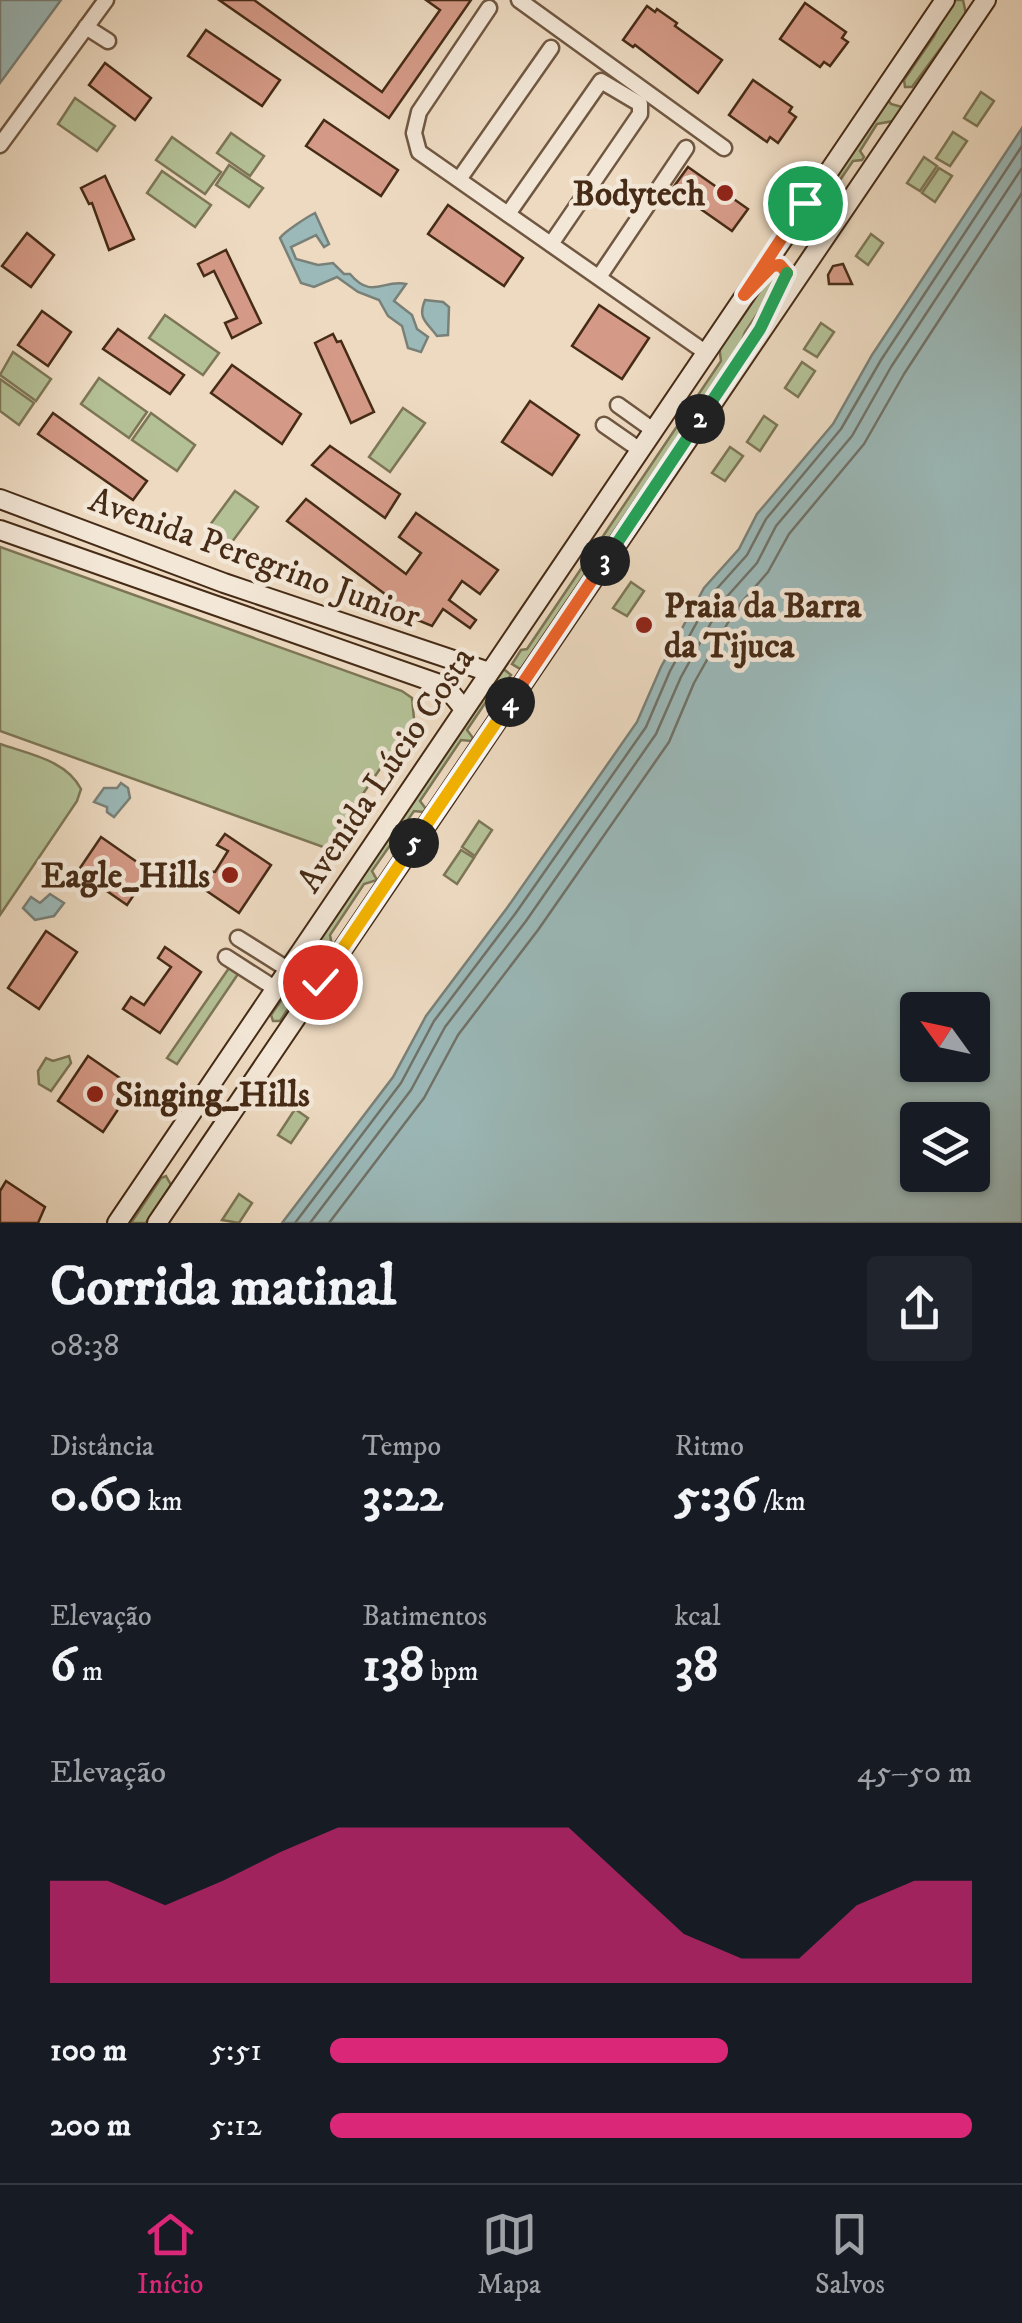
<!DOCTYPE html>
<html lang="pt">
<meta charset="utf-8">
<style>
body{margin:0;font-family:"IM FELL DW Pica",serif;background:#20242c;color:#f1f3f6;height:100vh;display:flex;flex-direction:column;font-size:38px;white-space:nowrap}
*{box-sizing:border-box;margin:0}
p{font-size:32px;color:#9ea1a6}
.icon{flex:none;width:55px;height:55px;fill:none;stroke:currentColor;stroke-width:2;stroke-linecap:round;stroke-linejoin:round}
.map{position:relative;height:1223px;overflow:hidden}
.panel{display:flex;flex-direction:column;background:#171b24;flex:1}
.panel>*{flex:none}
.needle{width:65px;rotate:303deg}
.controls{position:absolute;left:900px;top:992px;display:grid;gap:20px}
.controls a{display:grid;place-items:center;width:90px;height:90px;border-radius:10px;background:#171b24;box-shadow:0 2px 8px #0004;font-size:50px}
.pin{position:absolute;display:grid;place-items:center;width:85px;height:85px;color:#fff;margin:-42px;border:5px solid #fff;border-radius:50%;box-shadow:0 2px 10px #0007}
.km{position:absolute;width:50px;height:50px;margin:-25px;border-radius:50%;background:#222;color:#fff;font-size:28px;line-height:50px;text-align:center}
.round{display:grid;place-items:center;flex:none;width:105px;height:105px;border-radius:10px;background:#20242c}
.head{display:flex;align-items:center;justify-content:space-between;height:170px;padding:0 50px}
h1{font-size:55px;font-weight:800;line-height:75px}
.metrics{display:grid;grid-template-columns:repeat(3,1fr);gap:15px;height:170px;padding:10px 50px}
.metrics div{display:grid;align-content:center}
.metrics b{font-size:50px;font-weight:800}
.metrics small{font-size:28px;font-weight:400}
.metrics p{font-size:28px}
.chart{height:280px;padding:20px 50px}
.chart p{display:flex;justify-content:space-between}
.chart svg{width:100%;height:180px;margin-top:10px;fill:#db2777;opacity:.7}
ul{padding:0 50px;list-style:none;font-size:32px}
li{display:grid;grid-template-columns:160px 120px 1fr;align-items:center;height:75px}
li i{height:25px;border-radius:12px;background:#db2777}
.menu{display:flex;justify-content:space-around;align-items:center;height:140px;border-top:2px solid #363941;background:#171b24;font-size:28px;color:#9ea1a6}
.menu a{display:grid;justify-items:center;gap:5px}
.menu .active{color:#db2777}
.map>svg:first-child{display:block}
.green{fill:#b4c096;stroke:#7d7656;stroke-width:2.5}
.water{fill:#9bb9b9;stroke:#798078;stroke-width:2.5;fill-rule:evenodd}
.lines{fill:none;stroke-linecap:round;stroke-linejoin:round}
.shore{stroke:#707268;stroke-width:2.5}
.building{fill:#d59a87;stroke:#462b16;stroke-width:2.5}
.street-casing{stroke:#705741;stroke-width:19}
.secondary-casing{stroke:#462b16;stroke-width:22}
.street{stroke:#f3e7d7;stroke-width:14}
.secondary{stroke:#f3e7d7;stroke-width:18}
.split-1-casing{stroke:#fff;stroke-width:20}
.split-2-casing{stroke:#fff;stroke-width:20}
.split-3-casing{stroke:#fff;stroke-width:20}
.split-4-casing{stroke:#fff;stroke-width:20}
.split-5-casing{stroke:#fff;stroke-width:20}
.split-6-casing{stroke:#fff;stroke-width:20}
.split-1{stroke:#f0652b;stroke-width:12}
.split-2{stroke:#22a559;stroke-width:12}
.split-3{stroke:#22a559;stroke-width:12}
.split-4{stroke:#f0652b;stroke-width:12}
.split-5{stroke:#f5b400;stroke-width:12}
.split-6{stroke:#f5b400;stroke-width:12}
.poi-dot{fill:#8f2418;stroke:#f3e7d7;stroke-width:4}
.labels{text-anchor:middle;stroke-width:9;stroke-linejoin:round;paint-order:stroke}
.poi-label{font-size:35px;font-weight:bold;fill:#462b16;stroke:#f3e7d7;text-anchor:end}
.street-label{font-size:35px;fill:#462b16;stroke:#f3e7d7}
</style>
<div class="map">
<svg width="1022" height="1223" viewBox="0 0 1022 1223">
<rect width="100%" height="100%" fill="#eddac1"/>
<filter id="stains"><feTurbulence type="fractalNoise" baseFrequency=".002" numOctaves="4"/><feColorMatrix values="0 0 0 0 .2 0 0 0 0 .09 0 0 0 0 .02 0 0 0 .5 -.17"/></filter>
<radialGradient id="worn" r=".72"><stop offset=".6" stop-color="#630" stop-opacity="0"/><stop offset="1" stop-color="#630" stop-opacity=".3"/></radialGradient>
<!-- green -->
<g class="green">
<path d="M 952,0 L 963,0 L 966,14 L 912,87 L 905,87 L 904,80 L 934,36 Z"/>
<path d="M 981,92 L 994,101 L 977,126 L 964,118 Z"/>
<path d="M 885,96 L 891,104 L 902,107 L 893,121 L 877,124 L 860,151 L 864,157 L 862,160 L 853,161 L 806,230 L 793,238 Z"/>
<path d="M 75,98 L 115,126 L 97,151 L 58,124 Z"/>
<path d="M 953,132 L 967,141 L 950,166 L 936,158 Z"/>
<path d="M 231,133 L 264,156 L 250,176 L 217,153 Z"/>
<path d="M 172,137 L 221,172 L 205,194 L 156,160 Z"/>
<path d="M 924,157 L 937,166 L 920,191 L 907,183 Z"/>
<path d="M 229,165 L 263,188 L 249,207 L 216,185 Z"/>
<path d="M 939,168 L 952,176 L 935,202 L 922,193 Z"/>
<path d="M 162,171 L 211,205 L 195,227 L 147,193 Z"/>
<path d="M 871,234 L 883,243 L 868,265 L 856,256 Z"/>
<path d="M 773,272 L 781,272 L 782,277 L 745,332 L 740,347 L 522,670 L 512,664 L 521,650 L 527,649 L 721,361 L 719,345 L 737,325 Z"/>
<path d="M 165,315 L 219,353 L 203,375 L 149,338 Z"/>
<path d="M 821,323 L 834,332 L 817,357 L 804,349 Z"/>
<path d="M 13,352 L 51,379 L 36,401 L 0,375 Z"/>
<path d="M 802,362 L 815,371 L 798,397 L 785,388 Z"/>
<path d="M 99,378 L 147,412 L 129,438 L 81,404 Z"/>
<path d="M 0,379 L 34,403 L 19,425 L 0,411 Z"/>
<path d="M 403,408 L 425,423 L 390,472 L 369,457 Z"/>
<path d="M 151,413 L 195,445 L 177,471 L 132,440 Z"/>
<path d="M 764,416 L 777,425 L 760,451 L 747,442 Z"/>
<path d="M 730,447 L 743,456 L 725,481 L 712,473 Z"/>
<path d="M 235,491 L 258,507 L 229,546 L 207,529 Z"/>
<path d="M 0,547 L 402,691 L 412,698 L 414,719 L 326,848 L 0,731 Z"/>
<path d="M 631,582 L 644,591 L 627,616 L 613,608 Z"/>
<path d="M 501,667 L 511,675 L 505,683 L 498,684 L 467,730 L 473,738 L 471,741 L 461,740 L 420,801 L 426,809 L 423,812 L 414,811 L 372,871 L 377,880 L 364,884 L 330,935 L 333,951 L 315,968 L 280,1021 L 273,1021 L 271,1015 L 306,965 L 311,947 Z"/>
<path d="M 0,744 C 29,754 66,760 81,789 L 77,801 L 0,915 Z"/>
<path d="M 479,821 L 492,830 L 475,856 L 462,847 Z"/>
<path d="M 461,850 L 474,858 L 457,884 L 444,875 Z"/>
<path d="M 229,968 L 238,974 L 177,1064 L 167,1058 Z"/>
<path d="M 69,1056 L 71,1063 L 51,1091 L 39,1084 L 38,1071 L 46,1058 L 53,1061 Z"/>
<path d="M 295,1109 L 308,1118 L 291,1143 L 278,1135 Z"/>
<path d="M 166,1176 L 171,1185 L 146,1223 L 131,1223 L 161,1178 Z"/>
<path d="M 239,1194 L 252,1203 L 239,1223 L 222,1220 Z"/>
</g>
<!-- water -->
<g class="water">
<path d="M 0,0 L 61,0 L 0,83 Z"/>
<path d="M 1022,128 L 1022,1223 L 282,1223 L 393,1077 L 426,1016 L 507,908 L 637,722 L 661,667 L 704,588 L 739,549 L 757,514 L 833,424 L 872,355 ZM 918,1010 L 972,1010 L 972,1065 L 918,1065 ZM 918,1120 L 972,1120 L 972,1175 L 918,1175 Z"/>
<path d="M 315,213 L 329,244 L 324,247 L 316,235 L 291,247 L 296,259 L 318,265 L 333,263 L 344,274 L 350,274 C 372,300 383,279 406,284 L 394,301 L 412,315 L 417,329 L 428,337 L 421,352 L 408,348 L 402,326 L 388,316 L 379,300 L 358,292 L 337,277 L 314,287 L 301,283 L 280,238 C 284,232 307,217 315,213 Z"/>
<path d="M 425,300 L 443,302 L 449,307 L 448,335 L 437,336 C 427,322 417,319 425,300 Z"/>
<path d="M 121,783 L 128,788 L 130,798 L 114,817 L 107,812 L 107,807 L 94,802 L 104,788 L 117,788 Z"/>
<path d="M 50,894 L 64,903 L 54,916 L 35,920 L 23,908 L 31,897 L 40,903 Z"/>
</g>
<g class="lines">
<!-- shore -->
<g class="shore">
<path d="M 295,1223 L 401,1083 L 434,1021 L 515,914 L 646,727 L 670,671 L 713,593 L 747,555 L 766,519 L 841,429 L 881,360 L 1022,146"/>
<path d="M 310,1223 L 411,1090 L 445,1027 L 526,921 L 656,734 L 681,677 L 723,601 L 757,563 L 776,526 L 852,436 L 891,367 L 1022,168"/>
<path d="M 329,1223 L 424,1098 L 458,1035 L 538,930 L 669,742 L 694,683 L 735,610 L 768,572 L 789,534 L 864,444 L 904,374 L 1022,193"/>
</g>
</g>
<!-- building -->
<g class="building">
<path d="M 219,0 L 254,0 L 382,92 L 440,10 L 426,0 L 471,0 L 389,118 Z"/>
<path d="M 805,3 L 846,32 L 842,38 L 848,42 L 830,66 L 824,62 L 820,67 L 780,39 Z"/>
<path d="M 647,6 L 655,12 L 657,9 L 677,23 L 675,26 L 722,60 L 698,93 L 635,45 L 633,47 L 623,40 Z"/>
<path d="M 206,30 L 280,80 L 262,106 L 188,56 Z"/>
<path d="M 105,63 L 151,98 L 135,120 L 89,85 Z"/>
<path d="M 753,80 L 792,107 L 789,112 L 796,117 L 778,143 L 770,137 L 767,142 L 729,115 Z"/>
<path d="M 324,120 L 398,170 L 381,196 L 306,146 Z"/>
<path d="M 688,167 L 748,209 L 732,231 L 672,189 Z"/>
<path d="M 105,176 L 134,239 L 109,250 L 92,203 L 89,204 L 81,188 Z"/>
<path d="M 448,205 L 523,258 L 504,286 L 428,234 Z"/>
<path d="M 27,233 L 54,255 L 31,287 L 2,266 Z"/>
<path d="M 226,250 L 261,323 L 232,338 L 225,323 L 237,318 L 214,271 L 204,276 L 198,264 Z"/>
<path d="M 843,264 L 852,284 L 829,284 L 828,275 L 833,266 Z"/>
<path d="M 599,305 L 649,338 L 622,379 L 572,346 Z"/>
<path d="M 42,311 L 71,332 L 48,366 L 18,345 Z"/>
<path d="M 118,329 L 184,375 L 170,394 L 103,349 Z"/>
<path d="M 333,334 L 337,342 L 341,341 L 374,412 L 351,423 L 315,343 Z"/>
<path d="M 232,365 L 301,414 L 282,444 L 211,393 Z"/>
<path d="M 530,401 L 579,435 L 552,475 L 502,442 Z"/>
<path d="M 53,413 L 147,481 L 133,500 L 38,434 Z"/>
<path d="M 330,446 L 400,494 L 385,518 L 312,465 Z"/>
<path d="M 306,499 L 406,574 L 421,553 L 399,537 L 416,513 L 498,570 L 480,594 L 462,581 L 449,600 L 476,620 L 470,628 L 443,609 L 432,626 L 383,606 L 389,597 L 287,521 Z"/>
<path d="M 225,834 L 271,865 L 239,913 L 192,881 L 200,870 L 215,872 L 228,851 L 217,845 Z"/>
<path d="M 101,837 L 150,871 L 127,905 L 78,871 Z"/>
<path d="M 46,931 L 77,952 L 39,1009 L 8,988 Z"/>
<path d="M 165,947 L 201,972 L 160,1033 L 123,1009 L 131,997 L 144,1005 L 171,967 L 158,958 Z"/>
<path d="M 88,1056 L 133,1087 L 103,1132 L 58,1101 Z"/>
<path d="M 6,1181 L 45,1207 L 38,1223 L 0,1223 L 0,1191 Z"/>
</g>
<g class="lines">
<defs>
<g id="street">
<path d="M 519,0 L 724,148"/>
<path d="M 489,8 L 419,112 L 414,133 L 419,152 L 705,352"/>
<path d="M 86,27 L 108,41"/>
<path d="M 0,145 L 106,0"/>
<path d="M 460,178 L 551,48"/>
<path d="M 508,214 L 601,81 L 640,104 L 640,114 L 551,244"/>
<path d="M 599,277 L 686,148"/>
<path d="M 618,405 L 653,430"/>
<path d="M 604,425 L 640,450"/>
<path d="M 238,938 L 289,970"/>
<path d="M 226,957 L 276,989"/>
</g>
<g id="secondary">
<path d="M 0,499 L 224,583 L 489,672"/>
<path d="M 0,530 L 445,686 L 464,709"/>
<path d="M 117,1223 L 945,0"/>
<path d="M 157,1223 L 986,0"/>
</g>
</defs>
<!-- street casing -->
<use href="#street" class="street-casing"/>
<!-- secondary casing -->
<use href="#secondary" class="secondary-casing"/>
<!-- street -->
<use href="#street" class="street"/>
<!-- secondary -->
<use href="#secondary" class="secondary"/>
</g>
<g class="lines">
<defs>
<path id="split-1" d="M 787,273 L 780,265 L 772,266 L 744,295 L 805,203"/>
<path id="split-2" d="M 700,419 L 760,329 L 787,273"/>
<path id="split-3" d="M 605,561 L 700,419"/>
<path id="split-4" d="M 510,702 L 605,561"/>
<path id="split-5" d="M 414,843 L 510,702"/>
<path id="split-6" d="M 320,982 L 414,843"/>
</defs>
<!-- split-1 casing -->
<use href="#split-1" class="split-1-casing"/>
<!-- split-2 casing -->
<use href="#split-2" class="split-2-casing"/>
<!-- split-3 casing -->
<use href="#split-3" class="split-3-casing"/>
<!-- split-4 casing -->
<use href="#split-4" class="split-4-casing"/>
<!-- split-5 casing -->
<use href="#split-5" class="split-5-casing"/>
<!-- split-6 casing -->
<use href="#split-6" class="split-6-casing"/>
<!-- split-1 -->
<use href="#split-1" class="split-1"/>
<!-- split-2 -->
<use href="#split-2" class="split-2"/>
<!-- split-3 -->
<use href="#split-3" class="split-3"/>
<!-- split-4 -->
<use href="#split-4" class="split-4"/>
<!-- split-5 -->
<use href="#split-5" class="split-5"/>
<!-- split-6 -->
<use href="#split-6" class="split-6"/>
</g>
<!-- markers -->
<g class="poi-dot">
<circle cx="725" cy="193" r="10"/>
<circle cx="644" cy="625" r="10"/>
<circle cx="230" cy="875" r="10"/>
<circle cx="95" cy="1094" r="10"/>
</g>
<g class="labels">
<!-- poi labels -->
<g class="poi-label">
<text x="705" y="205">Bodytech</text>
<text x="664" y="617" text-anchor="start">Praia da Barra<tspan x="664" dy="40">da Tijuca</tspan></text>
<text x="210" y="887">Eagle_Hills</text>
<text x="115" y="1106" text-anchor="start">Singing_Hills</text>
</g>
<!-- street labels -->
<g class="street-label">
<text transform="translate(255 557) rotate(20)" y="12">Avenida Peregrino Junior</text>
<text transform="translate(385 769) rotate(-56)" y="12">Avenida Lúcio Costa</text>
</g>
</g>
<rect width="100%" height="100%" filter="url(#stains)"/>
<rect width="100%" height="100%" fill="url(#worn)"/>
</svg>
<div class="controls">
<a><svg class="needle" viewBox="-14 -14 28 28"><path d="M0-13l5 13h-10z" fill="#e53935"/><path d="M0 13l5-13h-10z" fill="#9ea1a6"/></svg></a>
<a><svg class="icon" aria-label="layers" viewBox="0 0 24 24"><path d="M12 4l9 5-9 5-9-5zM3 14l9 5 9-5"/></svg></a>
</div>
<div class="pin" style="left:805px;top:203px;background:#1e9e55"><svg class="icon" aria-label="arrive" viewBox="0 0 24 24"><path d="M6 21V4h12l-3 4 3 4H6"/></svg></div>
<div class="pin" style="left:320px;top:982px;background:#d93025"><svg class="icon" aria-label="check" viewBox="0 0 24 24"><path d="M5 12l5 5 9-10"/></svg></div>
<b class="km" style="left:700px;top:419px">2</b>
<b class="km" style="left:605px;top:561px">3</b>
<b class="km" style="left:510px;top:702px">4</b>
<b class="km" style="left:414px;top:843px">5</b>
</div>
<section class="panel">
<div class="head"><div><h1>Corrida matinal</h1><p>08:38</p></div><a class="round"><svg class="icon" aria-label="share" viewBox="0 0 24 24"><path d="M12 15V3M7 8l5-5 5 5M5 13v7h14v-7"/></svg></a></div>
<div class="metrics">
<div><p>Distância</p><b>0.60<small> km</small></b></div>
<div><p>Tempo</p><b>3:22</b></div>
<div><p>Ritmo</p><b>5:36<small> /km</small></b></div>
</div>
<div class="metrics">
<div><p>Elevação</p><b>6<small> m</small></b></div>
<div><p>Batimentos</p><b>138<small> bpm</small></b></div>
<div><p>kcal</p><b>38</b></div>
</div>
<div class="chart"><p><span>Elevação</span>45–50 m</p>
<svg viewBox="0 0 160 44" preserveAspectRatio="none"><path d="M0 44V19L10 19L20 25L30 19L40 12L50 6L60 6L70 6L80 6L90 6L100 19L110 32L120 38L130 38L140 25L150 19L160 19V44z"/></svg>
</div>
<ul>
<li><b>100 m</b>5:51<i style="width:62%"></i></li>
<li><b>200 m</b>5:12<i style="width:100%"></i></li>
</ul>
</section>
<nav class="menu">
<a class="active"><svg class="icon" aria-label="home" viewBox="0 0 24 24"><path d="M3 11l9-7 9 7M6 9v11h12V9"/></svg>Início</a>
<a><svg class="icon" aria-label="map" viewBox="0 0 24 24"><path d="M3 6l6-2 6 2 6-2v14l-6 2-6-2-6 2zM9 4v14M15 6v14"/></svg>Mapa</a>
<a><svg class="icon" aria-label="saved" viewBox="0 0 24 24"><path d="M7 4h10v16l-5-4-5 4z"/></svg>Salvos</a>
</nav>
